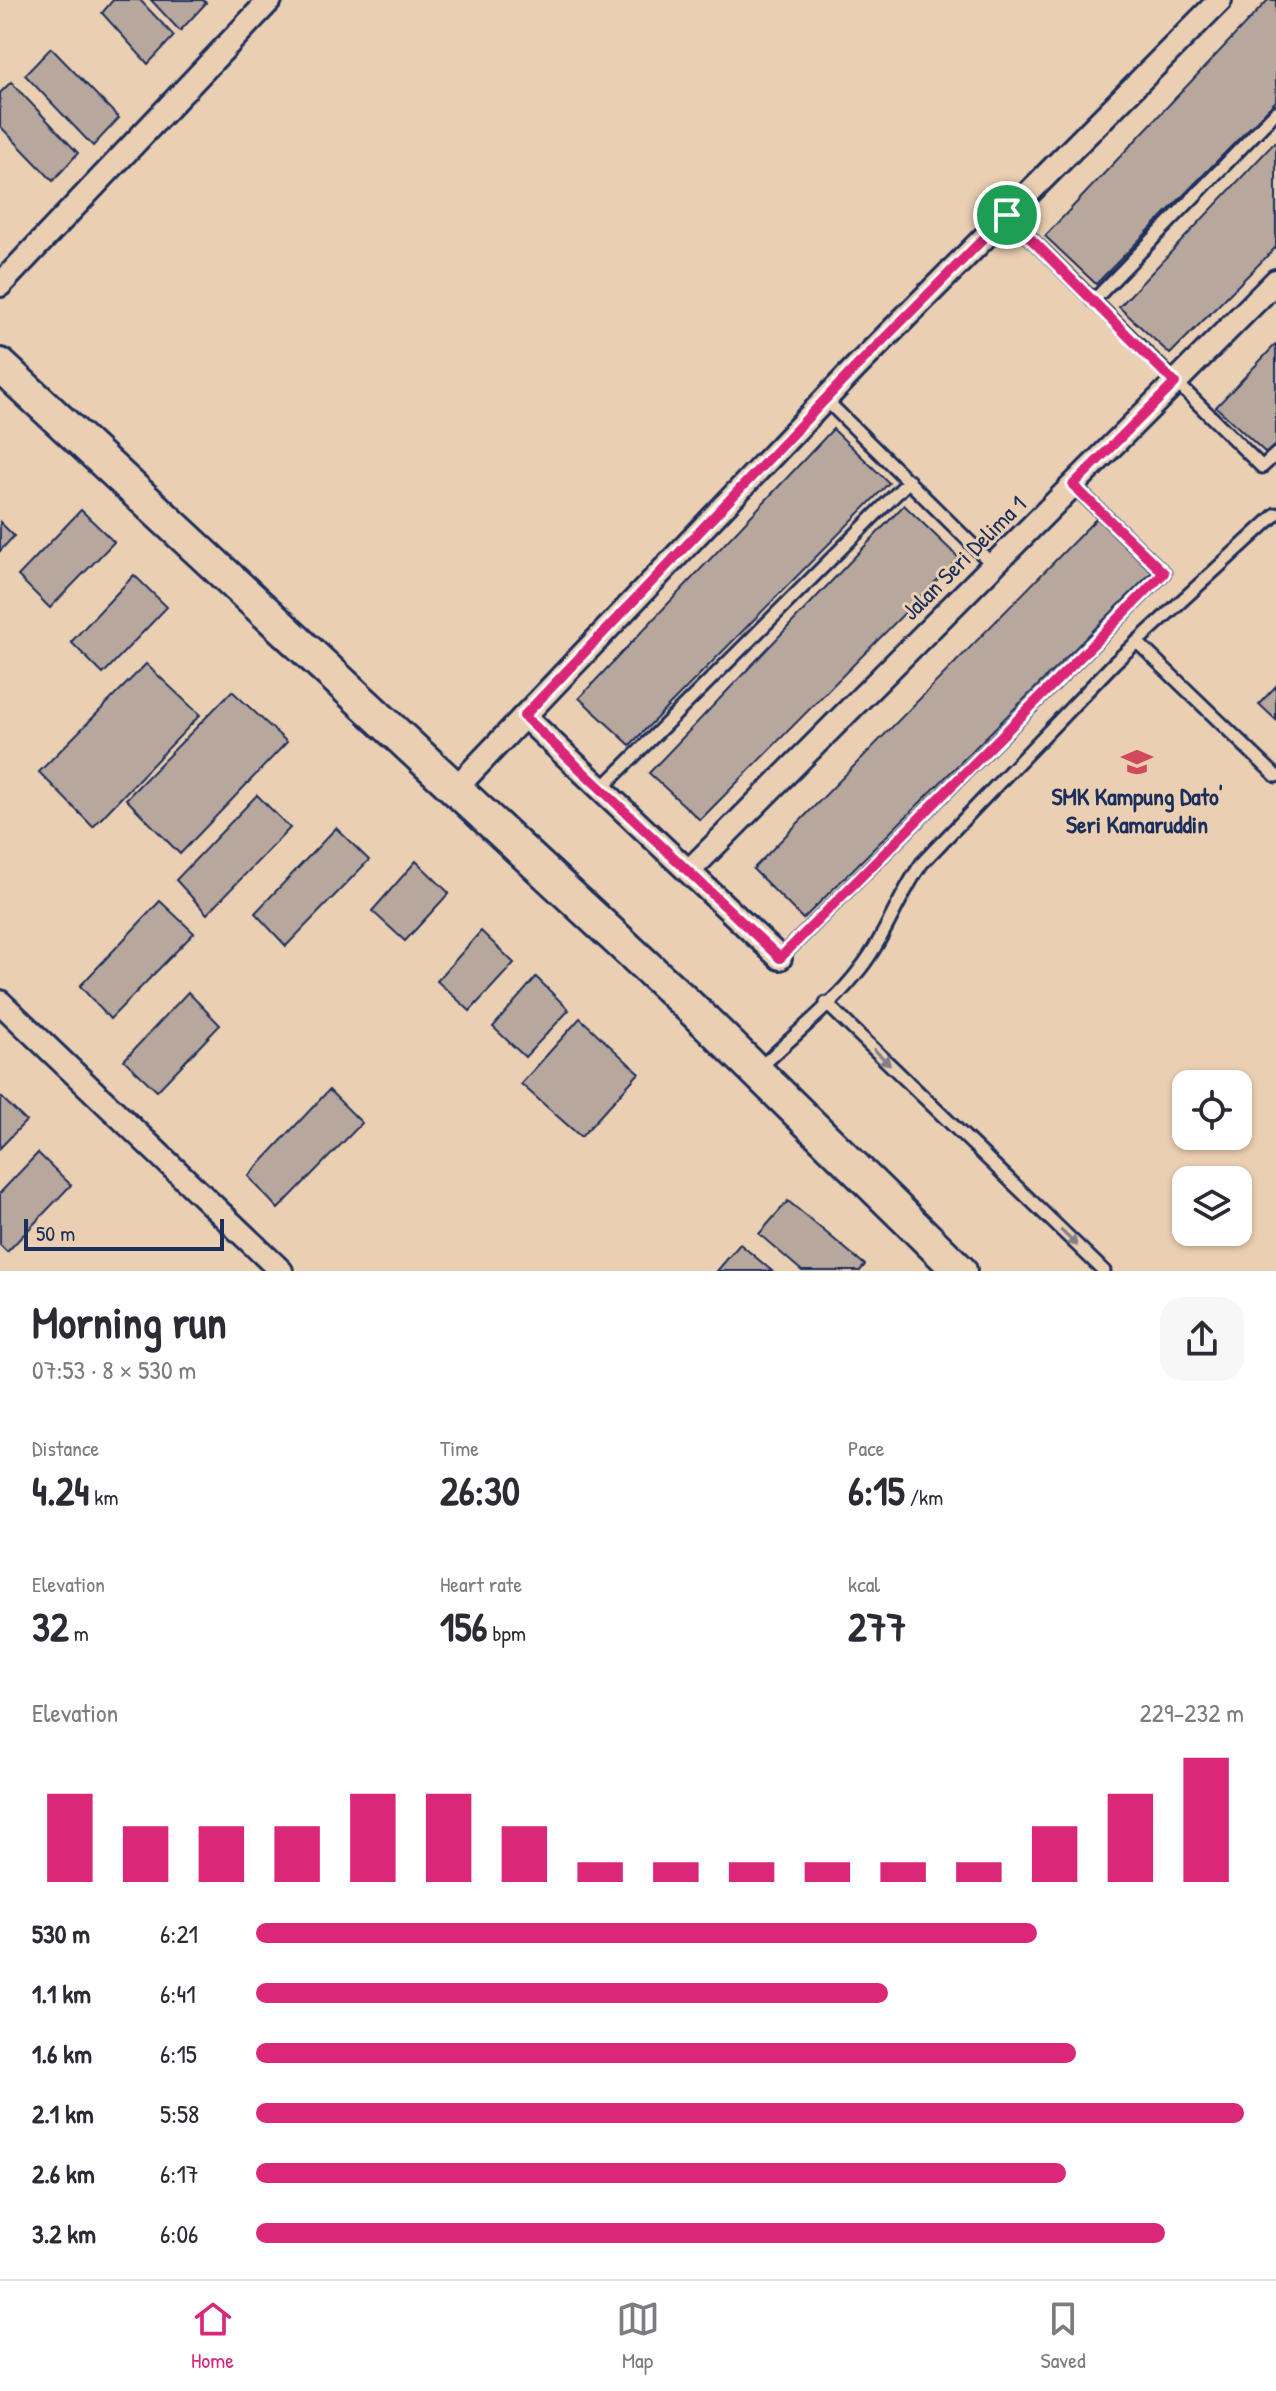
<!DOCTYPE html>
<meta charset="utf-8">
<style>
body{margin:0;font-family:"Patrick Hand",sans-serif;background:#f7f7f7;color:#2b2b33;height:100vh;display:flex;flex-direction:column;font-size:30px;white-space:nowrap}
*{box-sizing:border-box;margin:0}
p{font-size:26px;color:#7c7c81}
.icon{flex:none;width:44px;height:44px;fill:none;stroke:currentColor;stroke-width:2;stroke-linecap:round;stroke-linejoin:round}
.map{position:relative;height:1271px;overflow:hidden}
.panel{display:flex;flex-direction:column;background:#fff;flex:1}
.panel>*{flex:none}
.fabs{position:absolute;left:1172px;top:1070px;display:grid;gap:16px}
.fabs a{display:grid;place-items:center;width:80px;height:80px;border-radius:16px;background:#fff;box-shadow:0 2px 6px #0004;font-size:40px}
.scale{position:absolute;left:24px;bottom:20px;width:200px;box-sizing:border-box;padding-left:8px;border:4px solid #1b2f5e;border-top:0;font-size:22px;line-height:28px;white-space:nowrap;color:#1b2f5e;-webkit-text-stroke:6px #ebcfb2;paint-order:stroke}
.pin{position:absolute;display:grid;place-items:center;width:68px;height:68px;color:#fff;margin:-34px;border:4px solid #fff;border-radius:50%;box-shadow:0 2px 8px #0007}
.round{display:grid;place-items:center;flex:none;width:84px;height:84px;border-radius:24px;background:#f7f7f7}
.head{display:flex;align-items:center;justify-content:space-between;height:136px;padding:0 32px}
h1{font-size:44px;font-weight:700;line-height:60px}
.figures{display:grid;grid-template-columns:repeat(3,1fr);gap:12px;height:136px;padding:8px 32px}
.figures div{display:grid;align-content:center}
.figures b{font-size:40px;font-weight:700}
.figures small{font-size:22px;font-weight:400}
.figures p{font-size:22px}
.chart{height:224px;padding:16px 32px}
.chart p{display:flex;justify-content:space-between}
.chart svg{width:100%;height:144px;margin-top:8px;stroke:#db2777;stroke-width:6}
ul{padding:0 32px;list-style:none;font-size:26px}
li{display:grid;grid-template-columns:128px 96px 1fr;align-items:center;height:60px}
li i{height:20px;border-radius:10px;background:#db2777}
.tab-bar{display:flex;justify-content:space-around;align-items:center;height:112px;border-top:2px solid #e1e1e2;background:#fff;font-size:22px;color:#7c7c81}
.tab-bar a{display:grid;justify-items:center;gap:4px}
.tab-bar .on{color:#db2777}
.map>svg:first-child{display:block}
.building{fill:#b7a79d;stroke:#1b2f5e;stroke-width:2}
.lines{fill:none;stroke-linecap:round;stroke-linejoin:round}
.lane-casing{stroke:#1b2f5e;stroke-width:17}
.street-casing{stroke:#1b2f5e;stroke-width:28}
.secondary-casing{stroke:#1b2f5e;stroke-width:38}
.lane{stroke:#ebcfb2;stroke-width:11}
.street{stroke:#ebcfb2;stroke-width:22}
.secondary{stroke:#ebcfb2;stroke-width:32}
.oneway{fill:#837f88}
.route-casing{stroke:#fff;stroke-width:16}
.route{stroke:#db2777;stroke-width:10}
.labels{text-anchor:middle;stroke-width:6;stroke-linejoin:round;paint-order:stroke}
.street-label{font-size:24px;fill:#1b2f5e;stroke:#ebcfb2}
.poi-label{font-size:24px;font-weight:bold;fill:#1b2f5e;stroke:#ebcfb2}
</style>
<div class="map">
<svg width="1276" height="1271" viewBox="0 0 1276 1271">
<rect width="100%" height="100%" fill="#ebcfb2"/>
<filter id="ink" filterUnits="userSpaceOnUse"><feTurbulence type="fractalNoise" baseFrequency=".0125" numOctaves="2"/><feDisplacementMap in="SourceGraphic" scale="16" xChannelSelector="R" yChannelSelector="G"/><feConvolveMatrix kernelMatrix="1 2 1 2 8 2 1 2 1" color-interpolation-filters="sRGB"/></filter>
<g filter="url(#ink)">
<!-- building -->
<g class="building">
<path d="M 113,0 L 140,0 L 174,36 L 148,64 L 102,13 Z"/>
<path d="M 151,0 L 203,0 L 206,3 L 180,31 Z"/>
<path d="M 1268,0 L 1276,0 L 1276,101 L 1096,284 L 1045,236 Z"/>
<path d="M 51,48 L 119,118 L 93,146 L 25,75 Z"/>
<path d="M 11,82 L 78,153 L 53,181 L 0,126 L 0,93 Z"/>
<path d="M 1276,141 L 1276,247 L 1170,354 L 1119,307 Z"/>
<path d="M 1276,344 L 1276,445 L 1267,454 L 1216,407 Z"/>
<path d="M 833,429 L 889,483 L 630,745 L 579,698 Z"/>
<path d="M 904,505 L 959,558 L 700,820 L 649,773 Z"/>
<path d="M 81,510 L 114,542 L 50,608 L 18,576 Z"/>
<path d="M 1097,518 L 1152,572 L 803,919 L 753,869 Z"/>
<path d="M 0,522 L 14,536 L 0,551 Z"/>
<path d="M 134,575 L 167,607 L 103,674 L 71,642 Z"/>
<path d="M 146,664 L 200,715 L 93,827 L 39,772 Z"/>
<path d="M 1276,686 L 1276,720 L 1259,704 Z"/>
<path d="M 232,691 L 287,742 L 180,854 L 126,799 Z"/>
<path d="M 257,795 L 290,828 L 207,914 L 176,880 Z"/>
<path d="M 336,828 L 369,860 L 286,946 L 255,913 Z"/>
<path d="M 416,861 L 449,893 L 405,941 L 372,911 Z"/>
<path d="M 160,901 L 194,933 L 110,1019 L 80,986 Z"/>
<path d="M 481,931 L 514,963 L 470,1011 L 437,981 Z"/>
<path d="M 536,977 L 569,1010 L 525,1057 L 493,1027 Z"/>
<path d="M 188,992 L 220,1025 L 157,1091 L 124,1060 Z"/>
<path d="M 580,1018 L 639,1073 L 581,1137 L 521,1084 Z"/>
<path d="M 329,1090 L 362,1123 L 278,1209 L 248,1176 Z"/>
<path d="M 0,1096 L 26,1121 L 0,1148 Z"/>
<path d="M 38,1153 L 71,1185 L 7,1252 L 0,1245 L 0,1193 Z"/>
<path d="M 788,1201 L 865,1265 L 860,1271 L 802,1271 L 759,1234 Z"/>
<path d="M 740,1244 L 772,1271 L 717,1271 Z"/>
</g>
<g class="lines">
<defs>
<g id="lane">
<path d="M 1007,215 L 1262,467 L 1276,454"/>
<path d="M 1093,301 L 1276,112"/>
<path d="M 826,400 L 993,565"/>
<path d="M 1137,642 L 1276,776"/>
<path d="M 601,789 L 909,481"/>
<path d="M 780,958 L 1164,573 L 1073,485"/>
<path d="M 826,1003 L 1104,1271"/>
<path d="M 760,1068 C 792,1036 833,1005 860,969 C 886,936 898,897 922,863 L 1114,663 L 1276,514"/>
</g>
<g id="street">
<path d="M 0,285 L 270,0"/>
<path d="M 524,716 L 780,958"/>
<path d="M 455,789 L 855,368 L 1220,0"/>
<path d="M 689,871 L 1276,281"/>
<path d="M 0,1002 L 281,1271"/>
</g>
<path id="secondary" d="M 0,365 L 705,1021 L 960,1271"/>
</defs>
<!-- lane casing -->
<use href="#lane" class="lane-casing"/>
<!-- street casing -->
<use href="#street" class="street-casing"/>
<!-- secondary casing -->
<use href="#secondary" class="secondary-casing"/>
<!-- lane -->
<use href="#lane" class="lane"/>
<!-- street -->
<use href="#street" class="street"/>
<!-- secondary -->
<use href="#secondary" class="secondary"/>
</g>
<!-- one-way arrows -->
<defs><path id="oneway-solid" d="M-6-.8H1V-3.2L6.5 0L1 3.2V.8H-6Z" transform="scale(2)"/></defs>
<g class="oneway">
<use href="#oneway-solid" transform="translate(882 1057) rotate(44)"/>
<use href="#oneway-solid" transform="translate(1069 1238) rotate(44)"/>
</g>
</g>
<g class="lines" filter="url(#ink)">
<defs>
<path id="route" d="M 1007,215 L 1175,383 L 1073,485 L 1164,573 L 780,958 L 524,716 L 855,368 Z"/>
</defs>
<!-- route casing -->
<use href="#route" class="route-casing"/>
<!-- route -->
<use href="#route" class="route"/>
</g>
<!-- icons -->
<defs>
<symbol id="school-bare" viewBox="-9 -9 18 18"><path d="M0-5L7-2L0 1L-7-2ZM-4 1L0 2.5L4 1V4Q0 6-4 4Z" fill="#d1495b" stroke="#ebcfb2" stroke-width="2.5" paint-order="stroke"/></symbol>
</defs>
<g fill-rule="evenodd">
<use href="#school-bare" x="1115" y="740" width="44" height="44"/>
</g>
<g class="labels">
<!-- street labels -->
<g class="street-label">
<text transform="translate(964 558) rotate(-45)" y="8">Jalan Seri Delima 1</text>
</g>
<!-- poi labels -->
<g class="poi-label">
<text x="1137" y="805">SMK Kampung Dato'<tspan x="1137" dy="28">Seri Kamaruddin</tspan></text>
</g>
</g>
</svg>
<div class="fabs">
<a><svg class="icon" aria-label="locate" viewBox="0 0 24 24"><circle cx="12" cy="12" r="6"/><path d="M12 2v4M12 18v4M2 12h4M18 12h4"/></svg></a>
<a><svg class="icon" aria-label="layers" viewBox="0 0 24 24"><path d="M12 4l9 5-9 5-9-5zM3 14l9 5 9-5"/></svg></a>
</div>
<div class="scale">50 m</div>
<div class="pin" style="left:1007px;top:215px;background:#1e9e55"><svg class="icon" aria-label="arrive" viewBox="0 0 24 24"><path d="M6 21V4h12l-3 4 3 4H6"/></svg></div>
</div>
<section class="panel">
<div class="head"><div><h1>Morning run</h1><p>07:53 · 8 × 530 m</p></div><a class="round"><svg class="icon" aria-label="share" viewBox="0 0 24 24"><path d="M12 15V3M7 8l5-5 5 5M5 13v7h14v-7"/></svg></a></div>
<div class="figures">
<div><p>Distance</p><b>4.24<small> km</small></b></div>
<div><p>Time</p><b>26:30</b></div>
<div><p>Pace</p><b>6:15<small> /km</small></b></div>
</div>
<div class="figures">
<div><p>Elevation</p><b>32<small> m</small></b></div>
<div><p>Heart rate</p><b>156<small> bpm</small></b></div>
<div><p>kcal</p><b>277</b></div>
</div>
<div class="chart"><p><span>Elevation</span>229–232 m</p>
<svg viewBox="0 0 160 44" preserveAspectRatio="none"><path d="M5 44V17M15 44V27M25 44V27M35 44V27M45 44V17M55 44V17M65 44V27M75 44V38M85 44V38M95 44V38M105 44V38M115 44V38M125 44V38M135 44V27M145 44V17M155 44V6"/></svg>
</div>
<ul>
<li><b>530 m</b>6:21<i style="width:79%"></i></li>
<li><b>1.1 km</b>6:41<i style="width:64%"></i></li>
<li><b>1.6 km</b>6:15<i style="width:83%"></i></li>
<li><b>2.1 km</b>5:58<i style="width:100%"></i></li>
<li><b>2.6 km</b>6:17<i style="width:82%"></i></li>
<li><b>3.2 km</b>6:06<i style="width:92%"></i></li>
</ul>
</section>
<nav class="tab-bar">
<a class="on"><svg class="icon" aria-label="home" viewBox="0 0 24 24"><path d="M3 11l9-7 9 7M6 9v11h12V9"/></svg>Home</a>
<a><svg class="icon" aria-label="map" viewBox="0 0 24 24"><path d="M3 6l6-2 6 2 6-2v14l-6 2-6-2-6 2zM9 4v14M15 6v14"/></svg>Map</a>
<a><svg class="icon" aria-label="saved" viewBox="0 0 24 24"><path d="M7 4h10v16l-5-4-5 4z"/></svg>Saved</a>
</nav>
